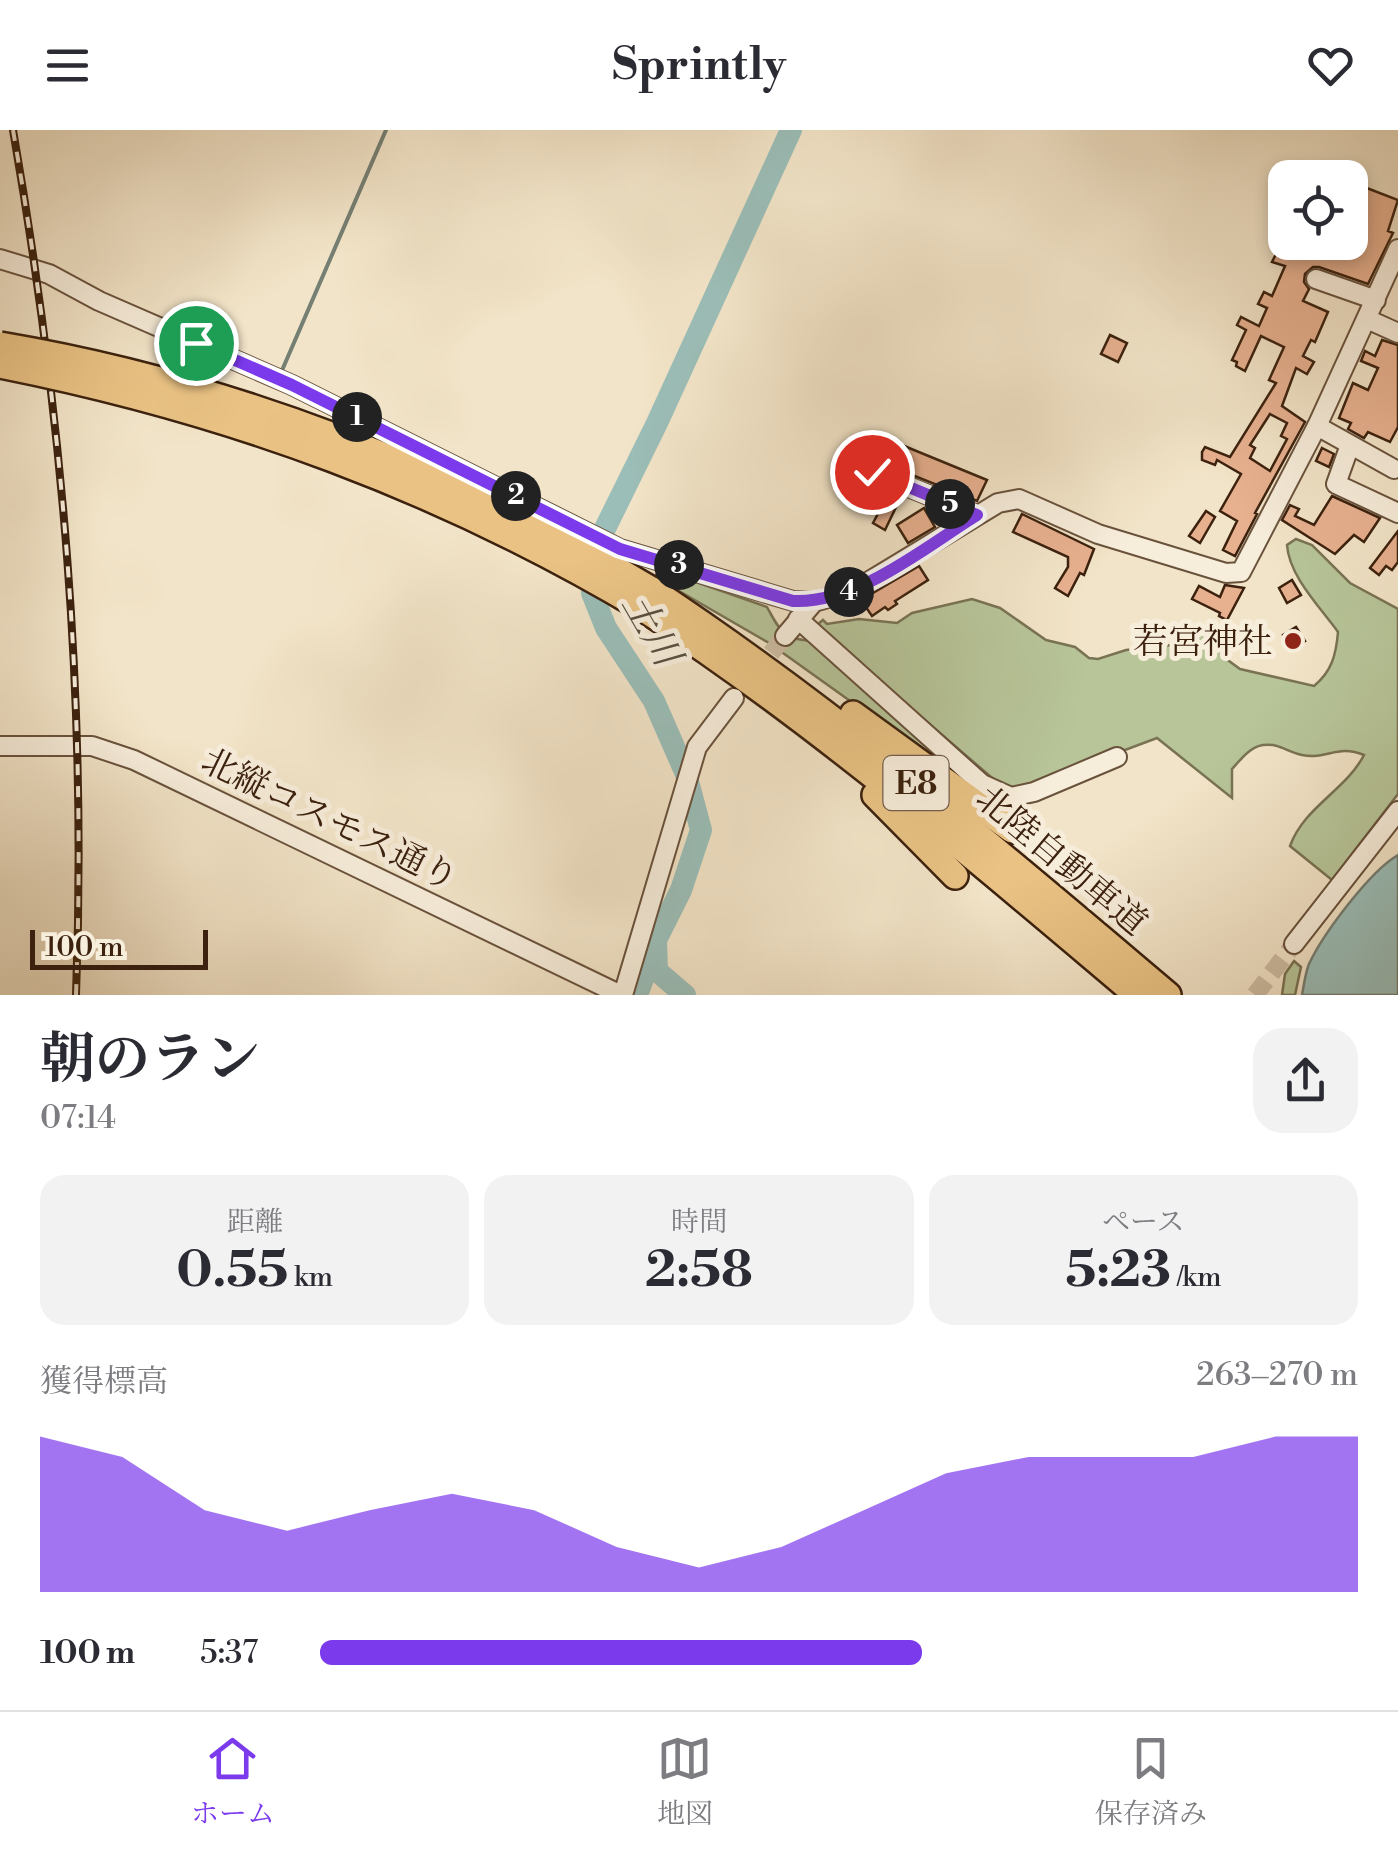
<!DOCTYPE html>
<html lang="ja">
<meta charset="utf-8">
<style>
body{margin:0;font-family:"Libre Bodoni","Noto Serif JP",serif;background:#f2f2f3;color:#2b2b33;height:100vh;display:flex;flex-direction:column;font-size:38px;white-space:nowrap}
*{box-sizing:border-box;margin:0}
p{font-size:32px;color:#7c7c81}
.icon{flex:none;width:55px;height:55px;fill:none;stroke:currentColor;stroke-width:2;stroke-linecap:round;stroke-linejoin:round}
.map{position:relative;height:865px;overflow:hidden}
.side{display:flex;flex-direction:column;background:#fff;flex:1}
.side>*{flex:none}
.fabs{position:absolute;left:1268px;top:30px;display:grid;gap:20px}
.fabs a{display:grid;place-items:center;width:100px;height:100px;border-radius:20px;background:#fff;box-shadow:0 5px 15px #0003;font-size:50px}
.scale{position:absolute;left:30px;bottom:25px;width:178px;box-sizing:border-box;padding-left:10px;border:5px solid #3b210e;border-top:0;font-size:28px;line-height:35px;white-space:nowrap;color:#3b210e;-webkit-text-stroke:8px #f7eddb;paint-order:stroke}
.pin{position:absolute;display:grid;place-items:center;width:85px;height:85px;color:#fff;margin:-42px;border:5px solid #fff;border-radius:50%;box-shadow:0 2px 10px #0007}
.km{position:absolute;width:50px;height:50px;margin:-25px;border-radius:50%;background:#222;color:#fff;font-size:28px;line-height:50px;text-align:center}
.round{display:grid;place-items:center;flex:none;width:105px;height:105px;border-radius:30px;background:#f2f2f3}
.headline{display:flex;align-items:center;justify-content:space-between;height:170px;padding:0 40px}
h1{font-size:55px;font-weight:700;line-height:75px}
.figures{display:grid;grid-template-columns:repeat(3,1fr);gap:15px;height:170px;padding:10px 40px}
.figures div{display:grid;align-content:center;border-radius:25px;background:#f2f2f3;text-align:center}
.figures b{font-size:50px;font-weight:700}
.figures small{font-size:28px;font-weight:400}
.figures p{font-size:28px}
.chart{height:280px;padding:20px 40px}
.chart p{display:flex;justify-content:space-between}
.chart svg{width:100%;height:180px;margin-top:10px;fill:#7c3aed;opacity:.7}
ul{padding:0 40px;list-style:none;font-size:32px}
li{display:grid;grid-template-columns:160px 120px 1fr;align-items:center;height:75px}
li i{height:25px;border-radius:12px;background:#7c3aed}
header{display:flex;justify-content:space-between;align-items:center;height:130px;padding:0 40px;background:#fff;font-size:45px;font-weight:700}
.menu{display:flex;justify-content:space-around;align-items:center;height:140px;border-top:2px solid #e1e1e2;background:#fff;font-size:28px;color:#7c7c81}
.menu a{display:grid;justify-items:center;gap:5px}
.menu .on{color:#7c3aed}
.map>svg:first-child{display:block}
.green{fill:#b7c599;stroke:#797354;stroke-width:2.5}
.water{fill:#9bbeb8;stroke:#757f74;stroke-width:2.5}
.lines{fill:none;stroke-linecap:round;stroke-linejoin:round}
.stream{stroke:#757f74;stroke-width:4}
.river{stroke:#9bbeb8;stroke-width:22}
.building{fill:#e7b08f;stroke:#3b210e;stroke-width:2.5;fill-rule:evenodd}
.minor-tunnel{stroke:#cdbda3;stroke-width:18;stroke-dasharray:18 9;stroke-linecap:butt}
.minor-casing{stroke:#69523c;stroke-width:22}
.highway-casing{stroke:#3b210e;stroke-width:30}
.minor{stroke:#f7eddb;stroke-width:18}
.highway{stroke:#e9c284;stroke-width:25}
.rail-casing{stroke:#3b210e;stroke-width:8}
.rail{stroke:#f7eddb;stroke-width:4;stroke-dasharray:11;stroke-linecap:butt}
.highway-bridge-casing{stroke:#3b210e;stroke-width:30;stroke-linecap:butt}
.highway-bridge{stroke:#e9c284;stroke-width:25}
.route-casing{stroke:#fff;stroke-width:20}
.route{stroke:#7c3aed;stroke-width:12}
.poi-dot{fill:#8f2418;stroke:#f7eddb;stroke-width:4}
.labels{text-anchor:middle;stroke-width:10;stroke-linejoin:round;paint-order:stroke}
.shield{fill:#f7eddb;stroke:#735e4c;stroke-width:2.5}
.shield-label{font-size:32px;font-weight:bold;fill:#3b210e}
.poi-label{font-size:35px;fill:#3b210e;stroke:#f7eddb;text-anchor:end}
.street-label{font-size:35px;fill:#3b210e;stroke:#f7eddb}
.water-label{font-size:38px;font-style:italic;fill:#585041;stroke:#f7eddb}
</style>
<header><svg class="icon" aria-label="menu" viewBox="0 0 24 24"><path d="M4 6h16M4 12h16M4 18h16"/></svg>Sprintly<svg class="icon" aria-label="heart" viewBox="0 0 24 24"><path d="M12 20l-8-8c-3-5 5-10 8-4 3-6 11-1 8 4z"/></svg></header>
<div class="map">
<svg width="1398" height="865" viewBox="0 0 1398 865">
<rect width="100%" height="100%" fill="#f2e4c8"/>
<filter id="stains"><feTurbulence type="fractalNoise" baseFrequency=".002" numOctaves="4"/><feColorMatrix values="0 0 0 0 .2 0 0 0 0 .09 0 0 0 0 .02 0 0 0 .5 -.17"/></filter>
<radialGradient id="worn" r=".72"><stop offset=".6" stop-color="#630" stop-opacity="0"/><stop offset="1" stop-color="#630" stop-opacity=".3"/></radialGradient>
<!-- green -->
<g class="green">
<path d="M 1296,409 L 1312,415 L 1350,453 L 1398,479 L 1398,664 L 1332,750 L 1290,716 C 1304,677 1346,660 1364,625 C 1337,614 1327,630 1302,625 C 1287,622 1279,613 1263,615 C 1250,617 1241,629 1232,639 L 1232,668 L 1157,608 L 1013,662 L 991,647 L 820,500 L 818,494 L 823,490 L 827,494 L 859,489 L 897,493 L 912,483 L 972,469 L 1000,478 L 1046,510 L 1075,517 L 1089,528 L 1098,529 L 1126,520 L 1182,514 L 1197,501 L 1206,501 L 1225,528 L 1240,539 L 1314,556 C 1332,541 1336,525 1338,502 C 1320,477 1289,446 1287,415 Z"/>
<path d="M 659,439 L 767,477 C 780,501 783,509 812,511 L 934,618 L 930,628 L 769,513 L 655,447 Z"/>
<path d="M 1294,831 L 1301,837 L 1295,865 L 1282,865 L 1285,844 Z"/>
</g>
<!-- water -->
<path class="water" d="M 1398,725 L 1398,865 L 1302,865 C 1304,855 1305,844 1309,834 C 1323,804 1370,741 1398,725 Z"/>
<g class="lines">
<!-- stream -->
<path class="stream" d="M 280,245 L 386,0"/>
<!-- river -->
<g class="river">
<path d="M 637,865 L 653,822"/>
<path d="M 685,865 L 657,841 L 656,810 L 681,760 L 701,700 L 686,644 L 654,571 L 606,498 L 592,463 L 591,427 L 657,293 L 791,0"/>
</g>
</g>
<!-- building -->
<g class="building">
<path d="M 1359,55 L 1398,70 L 1388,101 L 1393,103 L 1368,154 L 1319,137 L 1313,137 L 1305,144 L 1304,152 L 1309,159 L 1303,171 L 1328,182 L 1315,212 L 1311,210 L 1303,226 L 1314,232 L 1307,244 L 1296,238 L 1282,276 L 1305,292 L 1255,383 L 1257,384 L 1235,426 L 1223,420 L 1237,391 L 1220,381 L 1241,344 L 1217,330 L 1215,335 L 1202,330 L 1202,322 L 1205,317 L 1230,327 L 1276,253 L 1269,250 L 1284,217 L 1261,206 L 1245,241 L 1236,236 L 1237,232 L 1232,230 L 1246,200 L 1237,195 L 1241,187 L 1259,196 L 1267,178 L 1258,174 L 1264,162 L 1272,166 L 1285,136 L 1272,132 L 1282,112 L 1320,112 L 1350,120 L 1350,85 L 1357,86 L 1364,68 L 1355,65 ZM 1270,284 L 1287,293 L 1281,306 L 1287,309 L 1270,341 L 1250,328 L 1255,318 L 1250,315 Z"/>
<path d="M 1110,205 L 1127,213 L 1118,232 L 1101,224 Z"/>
<path d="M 1382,210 L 1398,215 L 1398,297 L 1390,312 L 1368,302 L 1364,308 L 1348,299 L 1351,293 L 1339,288 L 1353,253 L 1368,260 L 1378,238 L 1361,231 L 1365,221 L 1375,226 Z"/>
<path d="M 892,311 L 987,350 L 977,371 L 882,333 Z"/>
<path d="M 1322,318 L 1334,324 L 1329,337 L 1316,331 Z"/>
<path d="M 1332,366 L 1380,388 L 1364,412 L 1354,405 L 1335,424 L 1282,390 L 1290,375 L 1299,379 L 1295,386 L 1314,395 Z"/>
<path d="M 887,367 L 898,373 L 885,400 L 873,393 Z"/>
<path d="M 924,378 L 935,397 L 908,413 L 897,395 Z"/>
<path d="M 1206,381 L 1215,387 L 1200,413 L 1189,406 Z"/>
<path d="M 1022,384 L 1094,419 L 1084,445 L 1080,443 L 1068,466 L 1055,458 L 1068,437 L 1068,427 L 1013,402 Z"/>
<path d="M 1398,401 L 1398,432 L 1392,440 L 1386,436 L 1379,445 L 1370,438 Z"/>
<path d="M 919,436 L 928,450 L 895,471 L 897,474 L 888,480 L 885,477 L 872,486 L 861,470 Z"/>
<path d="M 1292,450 L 1301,465 L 1287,473 L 1279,458 Z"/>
<path d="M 1225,455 L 1244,458 L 1227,490 L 1219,486 L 1220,483 L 1192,469 L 1199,456 L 1220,467 Z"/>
<path d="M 1296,497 L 1305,511 L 1291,520 L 1283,505 Z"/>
</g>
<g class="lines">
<!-- minor-tunnel -->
<g class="minor-tunnel">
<path d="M 754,544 L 785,506"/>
<path d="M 1255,865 L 1294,814"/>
</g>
<defs>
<g id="minor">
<path d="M 0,129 L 49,144 L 99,171 L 292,255 L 620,419 L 793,471 L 814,472"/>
<path d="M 1316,149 L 1376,170"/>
<path d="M 1367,189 L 1398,203"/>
<path d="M 1317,296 L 1394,339"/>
<path d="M 1350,315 L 1336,354 L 1398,383"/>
<path d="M 872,342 L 977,385"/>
<path d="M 798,489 L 982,654 L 1011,667 L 1034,662 L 1117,627"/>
<path d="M 785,506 L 814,472 L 846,463 L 868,452 L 998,373 L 1019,369 L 1098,404 L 1226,443 L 1241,442 L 1317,296 L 1398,119"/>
<path d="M 0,616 L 92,616 L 134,630 L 621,865"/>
<path d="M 1294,814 L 1398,681"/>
<path d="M 623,865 L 697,617 L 734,568"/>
</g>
<g id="highway">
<path d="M 650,459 C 834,580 1000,723 1168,865"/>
<path d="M 644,479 C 819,593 977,730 1137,865"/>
<path d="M 853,584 L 1012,700"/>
<path d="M 875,665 L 955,746"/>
</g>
</defs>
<!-- minor casing -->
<use href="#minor" class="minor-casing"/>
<!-- highway casing -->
<use href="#highway" class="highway-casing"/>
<!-- minor -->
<use href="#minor" class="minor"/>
<!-- highway -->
<use href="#highway" class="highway"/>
<defs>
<path id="rail" d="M 13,0 C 63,289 87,572 76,865"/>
</defs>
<!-- rail casing -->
<use href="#rail" class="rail-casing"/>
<!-- rail -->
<use href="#rail" class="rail"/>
<defs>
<g id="highway-bridge">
<path d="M 0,215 C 230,254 450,340 650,459"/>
<path d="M 0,235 C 231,281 441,358 644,479"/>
</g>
</defs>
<!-- highway-bridge casing -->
<use href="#highway-bridge" class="highway-bridge-casing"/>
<!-- highway-bridge -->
<use href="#highway-bridge" class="highway-bridge"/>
</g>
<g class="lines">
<defs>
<path id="route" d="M 196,213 L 292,255 L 620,419 L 793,471 C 857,474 924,418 977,385 L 872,342"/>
</defs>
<!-- route casing -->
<use href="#route" class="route-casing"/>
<!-- route -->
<use href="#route" class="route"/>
</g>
<!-- markers -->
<circle class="poi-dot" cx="1293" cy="511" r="10"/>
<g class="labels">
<!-- shield labels -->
<rect class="shield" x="883.5" y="626" width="65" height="54" rx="8"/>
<g class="shield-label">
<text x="916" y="664">E8</text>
</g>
<!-- poi labels -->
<g class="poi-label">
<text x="1273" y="523">若宮神社</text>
</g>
<!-- street labels -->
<g class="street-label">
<text transform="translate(330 689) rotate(26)" y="12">北縦コスモス通り</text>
<text transform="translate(1062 730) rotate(40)" y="12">北陸自動車道</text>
</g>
<!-- water labels -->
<g class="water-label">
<text transform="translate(652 499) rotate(60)" y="13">土川</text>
</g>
</g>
<rect width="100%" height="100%" filter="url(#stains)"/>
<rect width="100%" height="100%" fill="url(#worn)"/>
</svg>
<div class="fabs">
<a><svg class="icon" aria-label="locate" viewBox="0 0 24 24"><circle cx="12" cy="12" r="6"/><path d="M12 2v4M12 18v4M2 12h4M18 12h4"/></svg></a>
</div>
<div class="scale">100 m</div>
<div class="pin" style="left:196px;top:213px;background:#1e9e55"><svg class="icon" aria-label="arrive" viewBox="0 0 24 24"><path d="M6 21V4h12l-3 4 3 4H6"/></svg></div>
<div class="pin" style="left:872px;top:342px;background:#d93025"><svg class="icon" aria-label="check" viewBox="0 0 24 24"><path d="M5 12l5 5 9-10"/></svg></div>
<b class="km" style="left:357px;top:287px">1</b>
<b class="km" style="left:516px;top:366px">2</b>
<b class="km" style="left:679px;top:435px">3</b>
<b class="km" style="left:849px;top:462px">4</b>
<b class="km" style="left:950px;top:374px">5</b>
</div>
<section class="side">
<div class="headline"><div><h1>朝のラン</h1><p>07:14</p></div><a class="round"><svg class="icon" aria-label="share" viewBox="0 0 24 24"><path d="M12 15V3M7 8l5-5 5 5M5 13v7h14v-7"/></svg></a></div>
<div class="figures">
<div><p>距離</p><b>0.55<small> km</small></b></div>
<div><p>時間</p><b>2:58</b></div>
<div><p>ペース</p><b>5:23<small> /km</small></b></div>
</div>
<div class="chart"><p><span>獲得標高</span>263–270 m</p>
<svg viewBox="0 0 160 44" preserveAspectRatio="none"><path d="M0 44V6L10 11L20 24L30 29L40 24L50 20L60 24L70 33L80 38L90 33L100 24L110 15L120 11L130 11L140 11L150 6L160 6V44z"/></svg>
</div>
<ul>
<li><b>100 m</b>5:37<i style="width:58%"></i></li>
</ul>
</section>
<nav class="menu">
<a class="on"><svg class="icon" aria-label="home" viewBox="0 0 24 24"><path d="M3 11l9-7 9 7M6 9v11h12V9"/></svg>ホーム</a>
<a><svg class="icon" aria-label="map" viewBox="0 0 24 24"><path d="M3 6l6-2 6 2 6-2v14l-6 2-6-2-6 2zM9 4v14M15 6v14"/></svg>地図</a>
<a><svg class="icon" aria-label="saved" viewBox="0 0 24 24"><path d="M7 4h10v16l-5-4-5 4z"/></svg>保存済み</a>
</nav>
